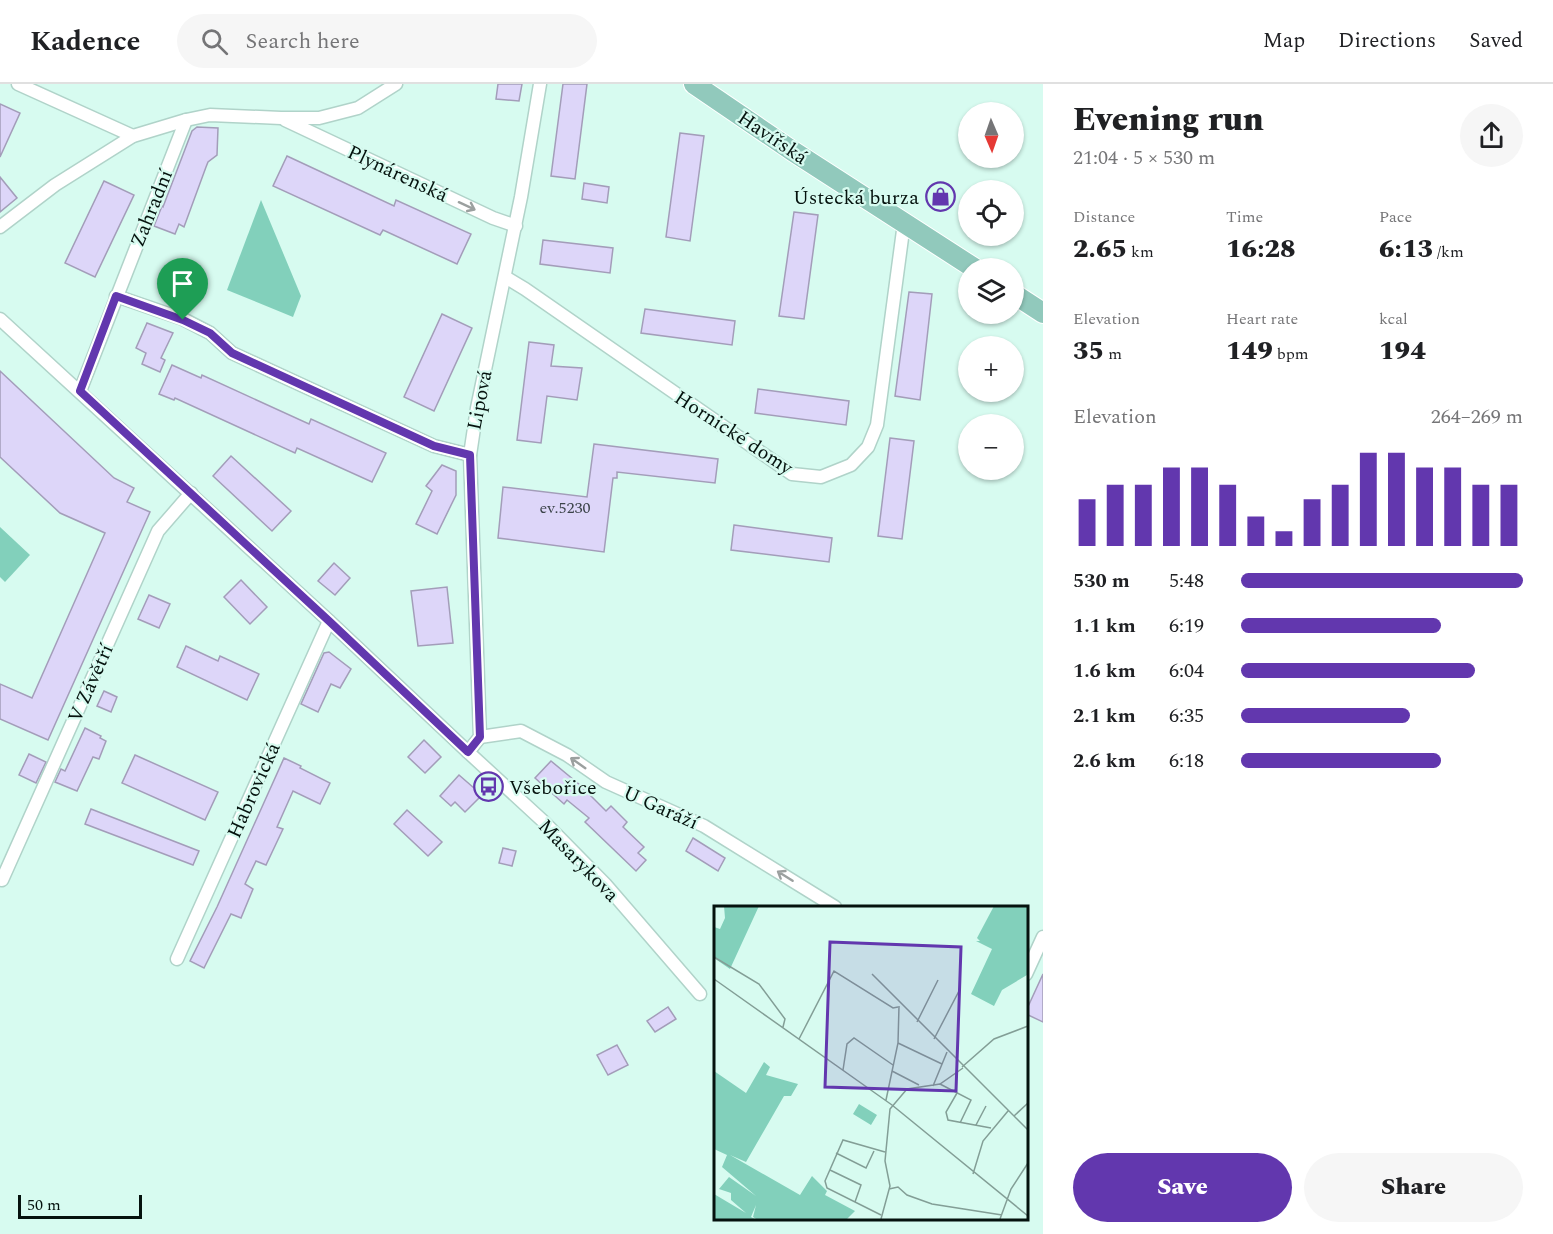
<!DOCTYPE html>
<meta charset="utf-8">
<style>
body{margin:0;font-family:Spectral,serif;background:#f6f6f6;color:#202124;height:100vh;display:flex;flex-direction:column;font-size:22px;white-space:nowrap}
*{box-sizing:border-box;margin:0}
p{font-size:20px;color:#757577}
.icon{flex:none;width:33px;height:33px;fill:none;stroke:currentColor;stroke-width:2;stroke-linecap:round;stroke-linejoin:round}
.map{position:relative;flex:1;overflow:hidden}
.side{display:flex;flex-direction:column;background:#fff;width:510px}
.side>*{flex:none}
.needle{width:39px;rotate:178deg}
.buttons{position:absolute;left:958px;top:18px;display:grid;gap:12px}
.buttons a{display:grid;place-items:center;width:66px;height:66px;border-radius:50%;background:#fff;box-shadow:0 2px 4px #0004;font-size:30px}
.scale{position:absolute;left:18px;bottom:15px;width:124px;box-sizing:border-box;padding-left:6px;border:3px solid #05120e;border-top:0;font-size:16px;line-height:21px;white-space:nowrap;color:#05120e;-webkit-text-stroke:4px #d7fbf0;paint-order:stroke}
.pin{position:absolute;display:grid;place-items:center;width:51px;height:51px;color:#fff;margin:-62px -26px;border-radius:50% 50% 50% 0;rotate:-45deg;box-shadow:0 0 6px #0007}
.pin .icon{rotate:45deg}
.round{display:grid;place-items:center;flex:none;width:63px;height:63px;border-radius:32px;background:#f6f6f6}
.summary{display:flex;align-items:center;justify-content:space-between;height:102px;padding:0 30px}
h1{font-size:33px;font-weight:800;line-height:45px}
.metrics{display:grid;grid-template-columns:repeat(3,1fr);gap:9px;height:102px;padding:6px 30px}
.metrics div{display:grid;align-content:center}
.metrics b{font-size:26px;font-weight:800}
.metrics small{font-size:16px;font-weight:400}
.metrics p{font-size:16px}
.chart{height:168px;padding:12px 30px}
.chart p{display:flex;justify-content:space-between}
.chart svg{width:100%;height:108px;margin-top:6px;stroke:#6237ae;stroke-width:6}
.button{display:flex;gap:12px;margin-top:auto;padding:12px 30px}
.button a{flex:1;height:69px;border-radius:36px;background:#6237ae;color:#fff;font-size:24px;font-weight:800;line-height:69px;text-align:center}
.button a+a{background:#f6f6f6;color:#202124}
ul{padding:0 30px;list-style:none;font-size:20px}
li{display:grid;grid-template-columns:96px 72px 1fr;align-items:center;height:45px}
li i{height:15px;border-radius:8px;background:#6237ae}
header{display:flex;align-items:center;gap:36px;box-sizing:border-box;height:84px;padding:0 30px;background:#fff;border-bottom:2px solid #e0e0e0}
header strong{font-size:28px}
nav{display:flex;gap:33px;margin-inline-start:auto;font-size:21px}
.search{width:420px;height:54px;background:#f6f6f6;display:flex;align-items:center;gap:15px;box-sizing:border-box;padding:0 21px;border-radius:33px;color:#757577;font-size:22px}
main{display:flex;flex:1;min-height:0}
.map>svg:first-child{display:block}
.green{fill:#82d0bb}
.building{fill:#ddd6f9;stroke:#a39db9;stroke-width:1.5}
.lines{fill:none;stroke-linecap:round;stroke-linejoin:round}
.minor-casing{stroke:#b0d3c9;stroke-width:15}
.primary-casing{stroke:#fff;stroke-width:22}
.minor{stroke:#fff;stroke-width:12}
.primary{stroke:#91c9bc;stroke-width:20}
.oneway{stroke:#9ba09f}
.route-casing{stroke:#fff;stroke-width:12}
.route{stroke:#6237ae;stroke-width:8}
.labels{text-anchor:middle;stroke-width:4.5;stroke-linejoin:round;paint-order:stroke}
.number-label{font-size:16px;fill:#3b4349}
.street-label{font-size:20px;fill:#05120e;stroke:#d7fbf0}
.poi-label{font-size:20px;fill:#05120e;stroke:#d7fbf0;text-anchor:end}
.inset-road{fill:none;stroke:#839e96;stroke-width:1.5}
.view{fill:#6237ae;fill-opacity:0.15;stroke:#6237ae;stroke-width:3}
.inset-edge{fill:none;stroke:#05120e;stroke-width:3}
</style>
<header>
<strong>Kadence</strong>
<div class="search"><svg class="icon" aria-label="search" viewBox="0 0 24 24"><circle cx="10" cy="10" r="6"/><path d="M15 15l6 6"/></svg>Search here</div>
<nav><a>Map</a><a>Directions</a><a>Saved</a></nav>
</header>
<main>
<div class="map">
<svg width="1043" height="1150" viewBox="0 0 1043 1150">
<rect width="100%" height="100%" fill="#d7fbf0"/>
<!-- green -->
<g class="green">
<path d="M 261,116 L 301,212 L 293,233 L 227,206 Z"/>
<path d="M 0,443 L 30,471 L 5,498 L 0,493 Z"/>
</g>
<!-- building -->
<g class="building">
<path d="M 498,0 L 522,0 L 519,17 L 496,15 Z"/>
<path d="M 563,0 L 587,0 L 575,95 L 551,92 Z"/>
<path d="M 0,20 L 20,29 L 0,73 Z"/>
<path d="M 197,43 L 218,44 L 217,71 L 208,78 L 206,83 L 184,143 L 179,140 L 175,150 L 154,142 L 162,122 L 163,123 L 192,47 Z"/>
<path d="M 680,49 L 704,52 L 690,157 L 666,153 Z"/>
<path d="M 287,72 L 394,122 L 396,116 L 471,150 L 457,180 L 383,146 L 380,151 L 273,102 Z"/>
<path d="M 0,93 L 17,114 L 0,128 Z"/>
<path d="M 104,97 L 134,111 L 95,193 L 65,179 Z"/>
<path d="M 584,99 L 609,103 L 607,119 L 582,115 Z"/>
<path d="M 794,128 L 818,131 L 804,235 L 779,232 Z"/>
<path d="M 543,156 L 613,164 L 610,189 L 540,180 Z"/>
<path d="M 909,208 L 932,210 L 920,316 L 895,312 Z"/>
<path d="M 645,225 L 735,237 L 732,261 L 641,249 Z"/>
<path d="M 442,230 L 472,244 L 434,327 L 404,313 Z"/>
<path d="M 147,239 L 173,249 L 161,274 L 165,276 L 160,288 L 142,280 L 146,269 L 136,264 Z"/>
<path d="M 529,258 L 554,261 L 551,282 L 582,284 L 577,316 L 547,312 L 541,359 L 517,356 Z"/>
<path d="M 172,281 L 201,294 L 202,291 L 309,340 L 311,335 L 386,369 L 372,398 L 297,364 L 295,369 L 175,314 L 174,316 L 159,310 Z"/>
<path d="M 0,287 L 114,394 L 134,404 L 127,418 L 150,428 L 48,656 L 0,635 L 0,600 L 32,614 L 105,449 L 60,429 L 0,373 Z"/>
<path d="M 758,305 L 849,317 L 846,341 L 755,329 Z"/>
<path d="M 890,354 L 914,357 L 902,455 L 878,452 Z"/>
<path d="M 594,360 L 718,375 L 715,399 L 617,388 L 617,394 L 613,394 L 604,468 L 498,454 L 503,403 L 587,413 Z"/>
<path d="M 231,372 L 291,427 L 272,447 L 213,392 Z"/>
<path d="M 442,381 L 456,387 L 456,411 L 437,450 L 416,440 L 432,407 L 426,402 Z"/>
<path d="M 734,441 L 832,454 L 829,478 L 731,466 Z"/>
<path d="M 334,479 L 350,494 L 335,511 L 318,497 Z"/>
<path d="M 241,496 L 267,523 L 250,540 L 224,513 Z"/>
<path d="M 447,503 L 453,559 L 418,562 L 411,507 Z"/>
<path d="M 149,511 L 170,520 L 159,544 L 138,535 Z"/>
<path d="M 186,562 L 218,577 L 220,572 L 259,590 L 247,616 L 177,583 Z"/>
<path d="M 329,568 L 351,585 L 340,604 L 331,600 L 318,628 L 301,620 L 324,569 Z"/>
<path d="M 104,607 L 117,613 L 111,628 L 97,622 Z"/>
<path d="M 85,644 L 101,652 L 100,654 L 106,657 L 99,675 L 93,673 L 77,707 L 55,698 L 61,685 L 65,687 Z"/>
<path d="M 424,656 L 441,673 L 425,689 L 408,673 Z"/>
<path d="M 29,670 L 46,678 L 36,699 L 19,691 Z"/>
<path d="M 135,671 L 218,708 L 205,736 L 122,699 Z"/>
<path d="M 284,674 L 301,682 L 300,684 L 330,699 L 320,720 L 293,707 L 277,743 L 283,745 L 266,781 L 256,777 L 245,800 L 253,805 L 241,834 L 231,830 L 204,884 L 190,877 L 217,823 Z"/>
<path d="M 551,677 L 580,701 L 606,727 L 611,722 L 627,738 L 623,743 L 644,763 L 638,769 L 646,776 L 636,787 L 585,738 L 589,734 L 567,716 L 564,720 L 535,694 Z"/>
<path d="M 459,691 L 482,711 L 465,728 L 455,718 L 451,722 L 440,712 Z"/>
<path d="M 91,725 L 199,767 L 193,781 L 85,740 Z"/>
<path d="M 407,726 L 442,758 L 428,772 L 394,740 Z"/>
<path d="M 693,754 L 725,774 L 718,787 L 686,767 Z"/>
<path d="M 503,764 L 516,767 L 512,782 L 499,779 Z"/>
<path d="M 1043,890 L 1043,938 L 1026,930 L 1026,927 Z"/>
<path d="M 668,923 L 676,935 L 655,948 L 647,937 Z"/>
<path d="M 617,961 L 628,981 L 608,991 L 597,971 Z"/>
</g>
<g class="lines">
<defs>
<g id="minor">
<path d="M 18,0 L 133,52"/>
<path d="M 285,36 L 493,134 L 516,142"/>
<path d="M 0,143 L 55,101 L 133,52 L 186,36 L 210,31 L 281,34 L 319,34 L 358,24 L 396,0"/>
<path d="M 505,193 L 525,205 L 792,390 L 821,393 L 851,381 L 868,363 L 877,341 L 904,139"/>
<path d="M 116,212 L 183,235 L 210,249 L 232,269 L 434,362 L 470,371"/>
<path d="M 0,235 L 329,537 L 468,668 L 544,738 L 605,800 L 700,910"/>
<path d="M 80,307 L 186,36"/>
<path d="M 480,653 L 521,647 L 567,671 L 606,698 L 704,742 L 835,823"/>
<path d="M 468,668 L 480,653 L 470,371 L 477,324 L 521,113 L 540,0"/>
<path d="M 2,796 L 158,447 L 191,409"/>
<path d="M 177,875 L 329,537"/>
<path d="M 1026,890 L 1043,853"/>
</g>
<g id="primary">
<path d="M 694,0 L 791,66 L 974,184"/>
<path d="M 1014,210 L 1043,229"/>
</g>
</defs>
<!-- minor casing -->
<use href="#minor" class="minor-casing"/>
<!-- primary casing -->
<use href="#primary" class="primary-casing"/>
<!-- minor -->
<use href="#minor" class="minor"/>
<!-- primary -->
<use href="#primary" class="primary"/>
</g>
<!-- one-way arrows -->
<defs><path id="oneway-shaft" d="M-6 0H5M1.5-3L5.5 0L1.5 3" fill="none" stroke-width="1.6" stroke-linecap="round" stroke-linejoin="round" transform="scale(1.5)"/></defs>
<g class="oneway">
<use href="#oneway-shaft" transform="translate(467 122) rotate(25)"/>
<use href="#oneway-shaft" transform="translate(578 679) rotate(-145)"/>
<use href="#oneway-shaft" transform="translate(785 792) rotate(-148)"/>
</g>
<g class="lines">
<defs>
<path id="route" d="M 116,212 L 183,236 L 210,249 L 232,269 L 434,362 L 470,371 L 480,653 L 468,668 L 329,537 L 80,307 Z"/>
</defs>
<!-- route casing -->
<use href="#route" class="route-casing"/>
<!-- route -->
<use href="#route" class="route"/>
</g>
<!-- icons -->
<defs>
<symbol id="shop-ring" viewBox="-11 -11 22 22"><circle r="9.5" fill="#d7fbf0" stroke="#6237ae" stroke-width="1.5"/><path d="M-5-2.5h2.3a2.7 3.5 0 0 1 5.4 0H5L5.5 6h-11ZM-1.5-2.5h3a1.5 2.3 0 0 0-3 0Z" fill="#6237ae"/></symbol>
<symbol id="bus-ring" viewBox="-11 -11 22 22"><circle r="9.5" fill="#d7fbf0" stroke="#6237ae" stroke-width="1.5"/><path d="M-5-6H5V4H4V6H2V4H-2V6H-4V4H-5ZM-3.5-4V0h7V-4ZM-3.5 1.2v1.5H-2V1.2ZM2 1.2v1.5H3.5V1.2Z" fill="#6237ae"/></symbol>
</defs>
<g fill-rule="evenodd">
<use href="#shop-ring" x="924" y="96" width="33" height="33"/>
<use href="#bus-ring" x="472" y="686" width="33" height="33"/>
</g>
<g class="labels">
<!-- number labels -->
<g class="number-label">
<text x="565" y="429">ev.5230</text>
</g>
<!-- street labels -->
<g class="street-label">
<text transform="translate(773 53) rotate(34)" y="7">Havířská</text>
<text transform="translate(398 89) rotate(25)" y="7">Plynárenská</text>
<text transform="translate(151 124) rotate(-68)" y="7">Zahradní</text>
<text transform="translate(479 316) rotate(-79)" y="7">Lipová</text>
<text transform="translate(734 348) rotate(33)" y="7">Hornické domy</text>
<text transform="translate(90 599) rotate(-66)" y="7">V Závětří</text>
<text transform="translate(253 706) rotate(-66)" y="7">Habrovická</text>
<text transform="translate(661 723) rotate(24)" y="7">U Garáží</text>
<text transform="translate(579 776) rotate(46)" y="7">Masarykova</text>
</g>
<!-- poi labels -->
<g class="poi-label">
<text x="919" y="120">Ústecká burza</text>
<text x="509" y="710" text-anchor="start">Všebořice</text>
</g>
</g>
<!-- overview -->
<g transform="translate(714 822)">
<rect width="314" height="314" fill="#d7fbf0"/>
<path d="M 10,0 L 45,0 L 16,63 L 0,52 L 0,21 L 6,23 L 11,12 ZM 280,0 L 314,0 L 313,69 L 288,84 L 280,100 L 257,88 L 278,43 L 262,35 L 266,35 L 263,32 ZM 50,156 L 56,161 L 52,169 L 84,178 L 77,190 L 70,190 L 32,256 L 16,249 L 86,289 L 98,270 L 113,285 L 111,289 L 141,305 L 133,313 L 42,313 L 39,311 L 42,299 L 37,311 L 41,313 L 0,313 L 0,288 L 32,307 L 17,294 L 17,287 L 5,283 L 15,271 L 42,290 L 8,261 L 13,249 L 0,243 L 0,165 L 32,187 ZM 145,198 L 163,209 L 157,219 L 139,208 Z" fill="#82d0bb"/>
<path class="inset-road" d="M 0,51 L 45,78 L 71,113 L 69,121M 158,68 L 314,224M 0,73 L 178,199 L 314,310M 203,116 L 224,74M 85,133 L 120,65 L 179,102 L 184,101M 220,133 L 245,85M 184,137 L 228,158M 248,161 L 280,133 L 314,120M 129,164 L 133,138 L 140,132 L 179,159M 178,165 L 205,179M 226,178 L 257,194 L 246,217M 219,180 L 233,146M 243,187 L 232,206 L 234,214 L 277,222M 172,194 L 184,137 L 185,100M 300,210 L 314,197M 262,219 L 272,200M 122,247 L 152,262 L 160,245M 116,264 L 147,279 L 141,296M 259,268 L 269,235 L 294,205M 175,283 L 184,281 L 193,289 L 218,298 L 288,309M 167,309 L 113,282 L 111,275 L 129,234 L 171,246M 167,313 L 176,280 L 171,255 L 176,203 L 193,183 L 226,178 L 249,162M 286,313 L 297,283 L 314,257"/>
<path class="view" d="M 116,36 L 247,41 L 242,185 L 111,181 Z"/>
<rect width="314" height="314" class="inset-edge"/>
</g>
</svg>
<div class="buttons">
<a><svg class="needle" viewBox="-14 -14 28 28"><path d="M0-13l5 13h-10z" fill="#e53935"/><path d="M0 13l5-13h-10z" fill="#757577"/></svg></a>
<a><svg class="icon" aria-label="locate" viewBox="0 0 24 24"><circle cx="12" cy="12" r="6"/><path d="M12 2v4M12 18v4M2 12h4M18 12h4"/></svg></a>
<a><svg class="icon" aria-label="layers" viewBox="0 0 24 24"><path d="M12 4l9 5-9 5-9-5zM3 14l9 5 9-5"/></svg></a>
<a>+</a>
<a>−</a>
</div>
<div class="scale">50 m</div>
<div class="pin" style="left:183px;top:236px;background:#1e9e55"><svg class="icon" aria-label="arrive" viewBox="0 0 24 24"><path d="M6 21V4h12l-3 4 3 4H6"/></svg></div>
</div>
<section class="side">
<div class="summary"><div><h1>Evening run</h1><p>21:04 · 5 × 530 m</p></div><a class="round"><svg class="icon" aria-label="share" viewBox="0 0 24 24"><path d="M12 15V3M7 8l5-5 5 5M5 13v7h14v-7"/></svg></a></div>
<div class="metrics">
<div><p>Distance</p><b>2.65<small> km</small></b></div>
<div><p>Time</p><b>16:28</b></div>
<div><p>Pace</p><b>6:13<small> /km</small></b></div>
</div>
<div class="metrics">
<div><p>Elevation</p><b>35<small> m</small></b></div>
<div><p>Heart rate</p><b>149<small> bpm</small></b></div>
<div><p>kcal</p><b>194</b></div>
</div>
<div class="chart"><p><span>Elevation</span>264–269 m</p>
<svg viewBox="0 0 160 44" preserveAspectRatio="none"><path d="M5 44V25M15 44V19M25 44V19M35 44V12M45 44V12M55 44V19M65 44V32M75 44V38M85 44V25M95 44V19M105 44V6M115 44V6M125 44V12M135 44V12M145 44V19M155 44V19"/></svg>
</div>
<ul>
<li><b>530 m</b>5:48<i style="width:100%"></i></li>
<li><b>1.1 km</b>6:19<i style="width:71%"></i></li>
<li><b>1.6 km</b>6:04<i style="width:83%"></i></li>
<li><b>2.1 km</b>6:35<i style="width:60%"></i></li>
<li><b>2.6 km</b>6:18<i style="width:71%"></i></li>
</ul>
<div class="button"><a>Save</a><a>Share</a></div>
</section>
</main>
